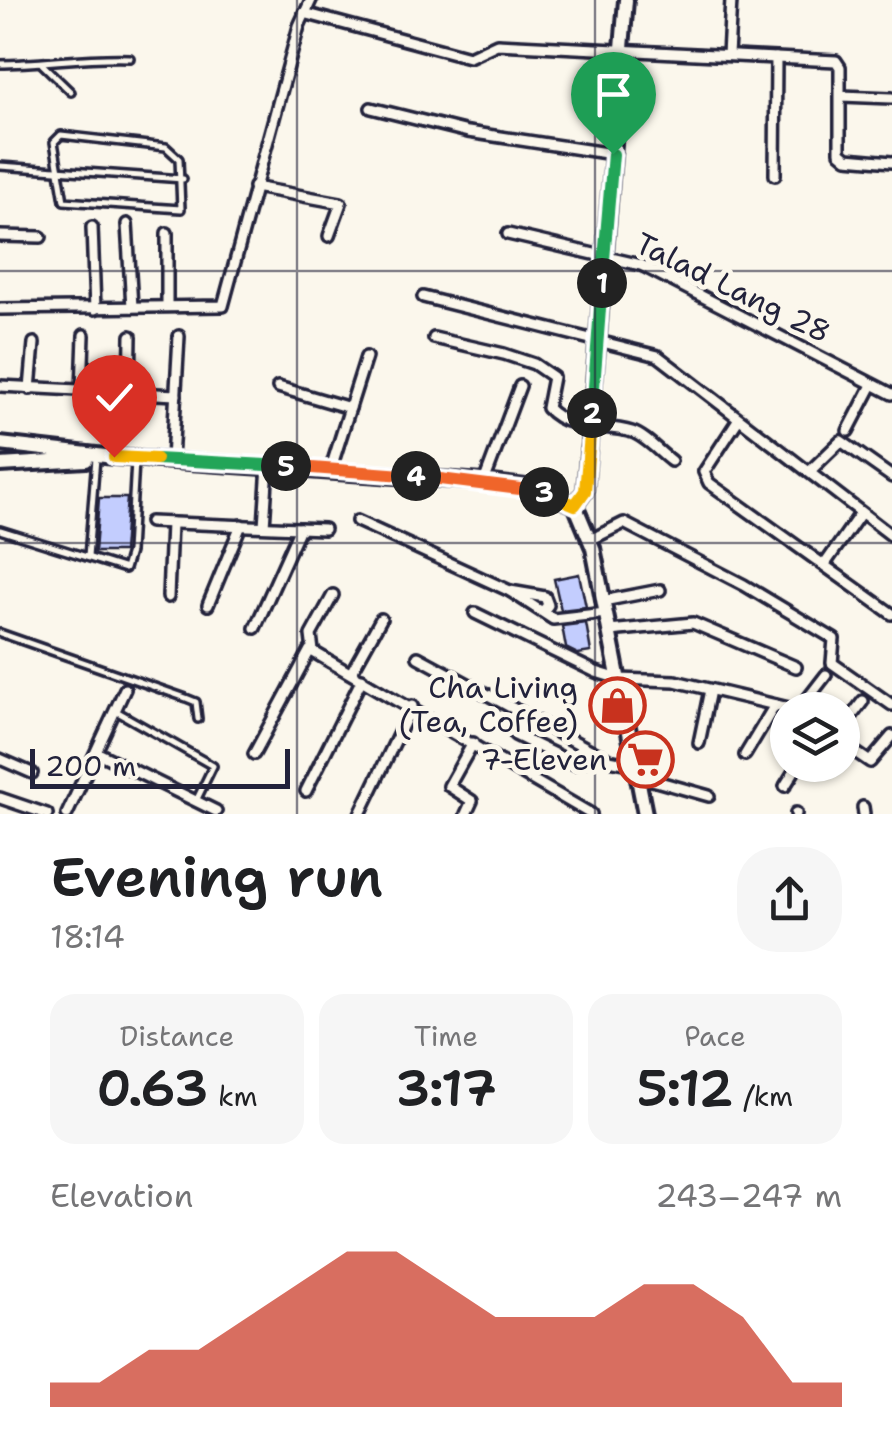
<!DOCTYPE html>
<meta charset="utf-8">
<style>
body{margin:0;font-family:"Shantell Sans",sans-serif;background:#f6f6f6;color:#202124;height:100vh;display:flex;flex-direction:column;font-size:38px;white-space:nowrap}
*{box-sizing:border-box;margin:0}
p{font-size:32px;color:#757577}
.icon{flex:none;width:55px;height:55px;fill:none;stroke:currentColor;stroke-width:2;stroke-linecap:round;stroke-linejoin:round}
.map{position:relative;height:814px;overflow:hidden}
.sheet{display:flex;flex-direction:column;background:#fff;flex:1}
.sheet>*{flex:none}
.controls{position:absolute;left:770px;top:692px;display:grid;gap:20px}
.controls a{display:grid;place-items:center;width:90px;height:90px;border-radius:50%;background:#fff;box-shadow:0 2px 8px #0004;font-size:50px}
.scale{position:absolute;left:30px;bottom:25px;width:260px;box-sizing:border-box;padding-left:10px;border:5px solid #22223b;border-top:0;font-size:28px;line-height:35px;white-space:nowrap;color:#22223b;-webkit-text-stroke:8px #fbf7ec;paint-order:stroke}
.pin{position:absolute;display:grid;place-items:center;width:85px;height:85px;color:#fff;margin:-102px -42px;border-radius:50% 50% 50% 0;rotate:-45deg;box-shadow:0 0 10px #0007}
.pin .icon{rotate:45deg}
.km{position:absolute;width:50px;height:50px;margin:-25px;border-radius:50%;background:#222;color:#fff;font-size:28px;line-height:50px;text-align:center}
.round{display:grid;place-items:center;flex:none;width:105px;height:105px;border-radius:40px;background:#f6f6f6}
.summary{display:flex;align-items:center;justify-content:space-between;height:170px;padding:0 50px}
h1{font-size:55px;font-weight:600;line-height:75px}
.metrics{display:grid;grid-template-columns:repeat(3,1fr);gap:15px;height:170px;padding:10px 50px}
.metrics div{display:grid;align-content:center;border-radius:25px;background:#f6f6f6;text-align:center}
.metrics b{font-size:50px;font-weight:600}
.metrics small{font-size:28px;font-weight:400}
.metrics p{font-size:28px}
.chart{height:280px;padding:20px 50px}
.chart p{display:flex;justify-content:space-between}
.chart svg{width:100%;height:180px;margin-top:10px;fill:#c8321e;opacity:.7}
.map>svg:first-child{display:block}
.building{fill:#c3cdfe;stroke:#22223b;stroke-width:2.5}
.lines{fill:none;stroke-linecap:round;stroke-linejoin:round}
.lane-casing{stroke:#22223b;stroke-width:12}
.street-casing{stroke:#22223b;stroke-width:16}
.secondary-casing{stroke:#22223b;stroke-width:20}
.lane{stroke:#fbf7ec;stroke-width:5}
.street{stroke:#fbf7ec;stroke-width:9}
.secondary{stroke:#fbf7ec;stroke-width:12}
.split-1-casing{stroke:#fff;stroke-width:20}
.split-2-casing{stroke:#fff;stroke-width:20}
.split-3-casing{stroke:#fff;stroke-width:20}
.split-4-casing{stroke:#fff;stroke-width:20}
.split-5-casing{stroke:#fff;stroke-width:20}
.split-6-casing{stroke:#fff;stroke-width:20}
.split-7-casing{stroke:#fff;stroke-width:20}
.split-1{stroke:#22a559;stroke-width:12}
.split-2{stroke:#22a559;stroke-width:12}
.split-3{stroke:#f5b400;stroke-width:12}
.split-4{stroke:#f0652b;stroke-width:12}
.split-5{stroke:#f0652b;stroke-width:12}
.split-6{stroke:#22a559;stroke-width:12}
.split-7{stroke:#f5b400;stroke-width:12}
.grid{fill:none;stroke:#22223b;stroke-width:2.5;stroke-opacity:0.55}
.labels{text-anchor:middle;stroke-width:10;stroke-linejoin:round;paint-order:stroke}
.street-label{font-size:30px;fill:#22223b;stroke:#fbf7ec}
.poi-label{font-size:30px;fill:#22223b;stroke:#fbf7ec;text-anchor:end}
</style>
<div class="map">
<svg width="892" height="814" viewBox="0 0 892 814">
<rect width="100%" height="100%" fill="#fbf7ec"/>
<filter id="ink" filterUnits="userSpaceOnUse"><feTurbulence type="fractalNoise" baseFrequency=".01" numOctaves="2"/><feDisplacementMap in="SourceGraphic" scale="20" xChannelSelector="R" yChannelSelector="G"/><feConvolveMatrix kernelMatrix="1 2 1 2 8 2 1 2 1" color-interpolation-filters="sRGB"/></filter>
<g filter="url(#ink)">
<!-- building -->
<g class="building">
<path d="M 99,498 L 127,498 L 123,552 L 95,552 Z"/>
<path d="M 579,574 L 586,607 L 561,610 L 554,579 Z"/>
<path d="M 586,623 L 591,652 L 578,654 L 566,648 L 562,626 Z"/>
</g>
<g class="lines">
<defs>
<g id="lane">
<path d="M 0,64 C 44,64 86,56 130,58"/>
<path d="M 42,64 L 71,92"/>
<path d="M 61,135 L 166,147 L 179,159 L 181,209 L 64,201 L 54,142 Z"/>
<path d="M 0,166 L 183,179"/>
<path d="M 0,530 L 125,569 L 130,552 L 135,461"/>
<path d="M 88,557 L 96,458"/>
<path d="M 0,633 L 186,698 L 196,702 L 198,719"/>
<path d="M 116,711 L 213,766 L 196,801"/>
</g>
<g id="street">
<path d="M 304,13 L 469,57 L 497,44 L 836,61 L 840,67 L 840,152 L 847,158 L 892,162"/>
<path d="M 728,55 L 731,0"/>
<path d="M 841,96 L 892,98"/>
<path d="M 371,108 L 468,132 L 613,154"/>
<path d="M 775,175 L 776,58"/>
<path d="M 254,187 L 341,203 L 329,236"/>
<path d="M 127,224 L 132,307"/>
<path d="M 92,227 L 95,309"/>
<path d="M 167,233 L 167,305"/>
<path d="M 508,234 L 641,265 L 892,394"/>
<path d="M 0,236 L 41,237"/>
<path d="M 423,297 L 658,356 L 892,536"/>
<path d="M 0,309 L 223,306 L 299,26 L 311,0"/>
<path d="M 434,338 L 504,354 L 534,364 L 553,377 L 547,408 C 569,432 604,423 632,432 C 645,436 659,452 671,461"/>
<path d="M 0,386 L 176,395"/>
<path d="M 278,387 L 350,408"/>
<path d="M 30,389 L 34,343"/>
<path d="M 82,391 L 84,335"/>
<path d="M 130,393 L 131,336"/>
<path d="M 738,420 L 704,472 L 709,483 L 892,614"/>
<path d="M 848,431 L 872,385"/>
<path d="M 172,460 L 179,336"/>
<path d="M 331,468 L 366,357"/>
<path d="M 810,471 L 841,441 L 892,477"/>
<path d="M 484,482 L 520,386"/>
<path d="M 357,521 L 510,591 L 553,619 L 606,613"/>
<path d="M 150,522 L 324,529"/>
<path d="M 264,526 L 268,465"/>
<path d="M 590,540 L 624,523 L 744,585 L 834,639 L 832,663 L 892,705"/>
<path d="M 825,564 L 860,514"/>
<path d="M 510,591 L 545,597 L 548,605 L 543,611"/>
<path d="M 168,597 L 171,523"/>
<path d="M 603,601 L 660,590"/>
<path d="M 208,605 L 241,525"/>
<path d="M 475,613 L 596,672 L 619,679 L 675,681 L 797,710"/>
<path d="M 255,628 L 300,528"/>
<path d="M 609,631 L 693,623 L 796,667"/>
<path d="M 313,651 L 311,635 L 333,595"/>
<path d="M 418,657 L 609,760 L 635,765"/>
<path d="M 351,673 L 381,619"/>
<path d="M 799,710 L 826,675"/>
<path d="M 842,729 L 863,701"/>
<path d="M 515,735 L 575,764 L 601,755"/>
<path d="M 699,743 L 710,690"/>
<path d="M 842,743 L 870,762 L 892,736"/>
<path d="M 98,753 L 216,811"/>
<path d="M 254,754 L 310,650 L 591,814"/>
<path d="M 745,755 L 775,705"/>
<path d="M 0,759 L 32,773"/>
<path d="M 638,776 L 709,796"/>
<path d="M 785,786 L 798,765"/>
<path d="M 306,791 L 362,679"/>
<path d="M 0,798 L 47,814"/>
<path d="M 863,807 L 864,814"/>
<path d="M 796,813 L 796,814"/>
<path d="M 67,814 L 125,689"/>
<path d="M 360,814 L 412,706"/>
<path d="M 466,814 L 472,801 L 449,786 L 473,743"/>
</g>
<g id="secondary">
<path d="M 0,444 L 114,457 L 484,482 L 534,488 L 575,505 L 593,548 L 645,814"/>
<path d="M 0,465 L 86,460"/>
<path d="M 575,505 L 585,491 L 626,0"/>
</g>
</defs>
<!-- lane casing -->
<use href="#lane" class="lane-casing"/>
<!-- street casing -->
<use href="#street" class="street-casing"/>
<!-- secondary casing -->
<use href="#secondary" class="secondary-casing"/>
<!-- lane -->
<use href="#lane" class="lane"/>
<!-- street -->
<use href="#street" class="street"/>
<!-- secondary -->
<use href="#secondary" class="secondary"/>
</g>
</g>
<g class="lines" filter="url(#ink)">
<defs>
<path id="split-1" d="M 602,283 L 613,154"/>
<path id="split-2" d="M 592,413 L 602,283"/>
<path id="split-3" d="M 544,492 L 575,505 L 585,491 L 592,413"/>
<path id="split-4" d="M 416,476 L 544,492"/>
<path id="split-5" d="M 286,466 L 416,476"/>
<path id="split-6" d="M 156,459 L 286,466"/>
<path id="split-7" d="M 114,457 L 156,459"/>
</defs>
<!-- split-1 casing -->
<use href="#split-1" class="split-1-casing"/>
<!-- split-2 casing -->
<use href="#split-2" class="split-2-casing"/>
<!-- split-3 casing -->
<use href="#split-3" class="split-3-casing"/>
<!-- split-4 casing -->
<use href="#split-4" class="split-4-casing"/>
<!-- split-5 casing -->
<use href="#split-5" class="split-5-casing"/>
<!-- split-6 casing -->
<use href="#split-6" class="split-6-casing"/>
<!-- split-7 casing -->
<use href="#split-7" class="split-7-casing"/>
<!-- split-1 -->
<use href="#split-1" class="split-1"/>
<!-- split-2 -->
<use href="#split-2" class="split-2"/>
<!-- split-3 -->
<use href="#split-3" class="split-3"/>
<!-- split-4 -->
<use href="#split-4" class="split-4"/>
<!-- split-5 -->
<use href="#split-5" class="split-5"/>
<!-- split-6 -->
<use href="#split-6" class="split-6"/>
<!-- split-7 -->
<use href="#split-7" class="split-7"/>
</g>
<!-- grid -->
<path class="grid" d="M 297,0 L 297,814M 595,0 L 595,814M 0,271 L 892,271M 0,543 L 892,543"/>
<!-- icons -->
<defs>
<symbol id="shop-ring" viewBox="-11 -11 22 22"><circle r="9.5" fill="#fbf7ec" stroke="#c8321e" stroke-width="1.5"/><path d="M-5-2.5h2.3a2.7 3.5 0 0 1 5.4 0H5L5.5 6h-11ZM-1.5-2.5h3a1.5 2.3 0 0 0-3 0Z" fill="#c8321e"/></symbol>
<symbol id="supermarket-ring" viewBox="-11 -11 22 22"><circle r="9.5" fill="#fbf7ec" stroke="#c8321e" stroke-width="1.5"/><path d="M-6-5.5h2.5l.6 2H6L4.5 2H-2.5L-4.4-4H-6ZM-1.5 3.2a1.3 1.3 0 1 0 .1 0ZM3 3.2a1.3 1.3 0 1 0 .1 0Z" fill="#c8321e"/></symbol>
</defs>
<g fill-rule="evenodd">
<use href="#shop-ring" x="586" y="674" width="63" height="63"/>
<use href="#supermarket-ring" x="614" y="728" width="63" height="63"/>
</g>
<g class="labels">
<!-- street labels -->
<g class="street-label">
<text transform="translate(733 288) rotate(26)" y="10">Talad Lang 28</text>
</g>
<!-- poi labels -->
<g class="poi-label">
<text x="578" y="698">Cha Living<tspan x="578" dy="34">(Tea, Coffee)</tspan></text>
<text x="607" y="770">7-Eleven</text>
</g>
</g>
</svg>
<div class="controls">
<a><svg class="icon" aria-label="layers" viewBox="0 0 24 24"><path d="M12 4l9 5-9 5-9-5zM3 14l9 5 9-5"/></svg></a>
</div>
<div class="scale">200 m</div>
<div class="pin" style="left:613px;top:154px;background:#1e9e55"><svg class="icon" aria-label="arrive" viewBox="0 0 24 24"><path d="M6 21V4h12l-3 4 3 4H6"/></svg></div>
<div class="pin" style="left:114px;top:457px;background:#d93025"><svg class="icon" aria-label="check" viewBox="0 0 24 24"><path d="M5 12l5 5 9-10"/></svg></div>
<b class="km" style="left:602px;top:283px">1</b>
<b class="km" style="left:592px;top:413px">2</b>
<b class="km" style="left:544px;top:492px">3</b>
<b class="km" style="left:416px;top:476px">4</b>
<b class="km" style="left:286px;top:466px">5</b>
</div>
<section class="sheet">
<div class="summary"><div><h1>Evening run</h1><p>18:14</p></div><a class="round"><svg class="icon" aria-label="share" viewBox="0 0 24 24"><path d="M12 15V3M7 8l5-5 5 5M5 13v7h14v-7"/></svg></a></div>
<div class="metrics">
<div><p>Distance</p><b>0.63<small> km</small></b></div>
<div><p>Time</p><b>3:17</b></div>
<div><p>Pace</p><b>5:12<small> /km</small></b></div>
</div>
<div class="chart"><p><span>Elevation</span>243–247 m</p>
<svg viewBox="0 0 160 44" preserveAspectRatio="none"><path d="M0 44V38L10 38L20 30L30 30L40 22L50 14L60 6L70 6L80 14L90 22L100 22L110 22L120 14L130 14L140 22L150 38L160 38V44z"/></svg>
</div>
</section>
